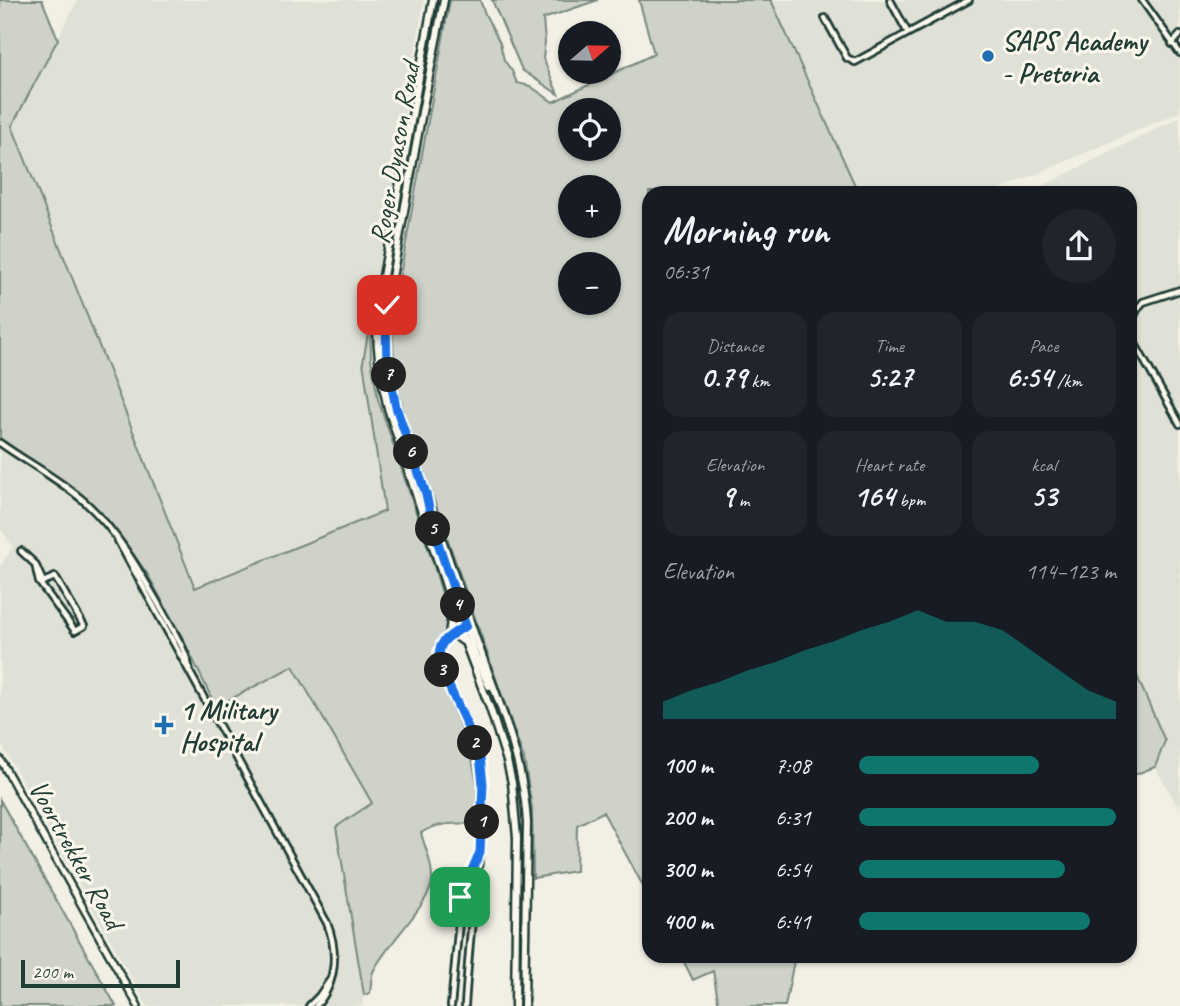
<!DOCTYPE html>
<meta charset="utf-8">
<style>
body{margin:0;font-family:Caveat,sans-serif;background:#20242c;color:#f1f3f6;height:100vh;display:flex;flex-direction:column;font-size:26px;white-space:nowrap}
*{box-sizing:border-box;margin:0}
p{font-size:23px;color:#9ea1a6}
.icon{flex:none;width:38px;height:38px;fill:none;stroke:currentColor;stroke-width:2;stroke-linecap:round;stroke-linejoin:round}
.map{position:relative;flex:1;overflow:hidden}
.panel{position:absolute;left:642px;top:186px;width:495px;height:777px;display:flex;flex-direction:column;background:#171b24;border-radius:21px;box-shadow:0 2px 5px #0004}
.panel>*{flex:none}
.needle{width:46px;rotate:70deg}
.controls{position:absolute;left:558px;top:21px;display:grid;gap:14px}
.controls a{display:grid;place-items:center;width:63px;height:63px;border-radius:50%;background:#171b24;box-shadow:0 2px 5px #0004;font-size:35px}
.scale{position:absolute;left:21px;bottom:18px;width:159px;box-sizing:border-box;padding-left:7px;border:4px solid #1f3d34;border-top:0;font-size:19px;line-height:24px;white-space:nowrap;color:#1f3d34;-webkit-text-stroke:5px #fbf7ec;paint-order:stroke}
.pin{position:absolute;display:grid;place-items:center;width:60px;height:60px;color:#fff;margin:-30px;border-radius:14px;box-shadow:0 4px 10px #0006}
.km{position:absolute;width:35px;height:35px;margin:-18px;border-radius:50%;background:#222;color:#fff;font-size:19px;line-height:35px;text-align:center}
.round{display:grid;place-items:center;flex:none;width:74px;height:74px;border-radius:37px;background:#20242c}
.overview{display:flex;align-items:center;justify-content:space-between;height:119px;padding:0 21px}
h1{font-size:38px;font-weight:800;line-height:52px}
.metrics{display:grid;grid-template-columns:repeat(3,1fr);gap:10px;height:119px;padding:7px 21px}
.metrics div{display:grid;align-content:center;border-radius:18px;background:#20242c;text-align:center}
.metrics b{font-size:30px;font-weight:800}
.metrics small{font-size:19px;font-weight:400}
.metrics p{font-size:19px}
.chart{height:196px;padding:14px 21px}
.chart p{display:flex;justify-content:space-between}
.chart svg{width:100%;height:126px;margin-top:7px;fill:#0f766e;opacity:.7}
ul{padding:0 21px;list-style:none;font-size:23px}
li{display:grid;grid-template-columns:112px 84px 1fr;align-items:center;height:52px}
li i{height:18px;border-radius:9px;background:#0f766e}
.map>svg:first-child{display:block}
.built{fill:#e0e1d6}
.green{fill:#cfd2c8;stroke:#77887e;stroke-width:2;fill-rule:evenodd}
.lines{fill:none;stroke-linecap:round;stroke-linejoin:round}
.minor-casing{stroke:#1f3d34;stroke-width:10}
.tertiary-casing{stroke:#1f3d34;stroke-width:10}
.secondary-casing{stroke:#1f3d34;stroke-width:11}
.minor{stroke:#fbf7ec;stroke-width:4.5}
.tertiary{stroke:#fbf7ec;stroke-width:5}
.secondary{stroke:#fbf7ec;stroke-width:6}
.route-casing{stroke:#fff;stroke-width:14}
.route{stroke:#1a73e8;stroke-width:9}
.poi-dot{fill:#1f6fb2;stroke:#fbf7ec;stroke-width:2.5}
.labels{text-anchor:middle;stroke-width:6;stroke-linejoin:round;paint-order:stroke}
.poi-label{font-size:28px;font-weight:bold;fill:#1f3d34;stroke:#fbf7ec;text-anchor:start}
.street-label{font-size:28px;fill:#1f3d34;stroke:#fbf7ec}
</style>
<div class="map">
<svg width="1180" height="1006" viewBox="0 0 1180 1006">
<rect width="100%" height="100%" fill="#f2f0e5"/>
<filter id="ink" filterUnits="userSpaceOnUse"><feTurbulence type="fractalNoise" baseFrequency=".0143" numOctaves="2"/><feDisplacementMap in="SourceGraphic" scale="14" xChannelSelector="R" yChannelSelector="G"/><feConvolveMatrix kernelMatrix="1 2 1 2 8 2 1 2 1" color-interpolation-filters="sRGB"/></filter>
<g filter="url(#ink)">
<!-- built -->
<g class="built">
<path d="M 78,0 L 424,0 L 363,362 L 385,511 L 195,588 L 11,125 Z"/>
<path d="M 772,0 L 1180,0 L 1180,112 L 995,192 L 859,192 Z"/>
<path d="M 1180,117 L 1180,810 L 1155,767 L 1165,741 L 1131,661 L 1130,192 L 1030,192 Z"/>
<path d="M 0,438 L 90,503 L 125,542 L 148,575 L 183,639 L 215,707 L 293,666 L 372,804 L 336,827 L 364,995 L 362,1006 L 147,1006 L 0,742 L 0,566 L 13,547 L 0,528 Z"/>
</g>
<!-- green -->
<g class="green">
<path d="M 0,0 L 42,0 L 58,39 L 12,126 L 195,588 L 385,511 L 363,362 L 370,322 L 371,359 L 378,399 L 433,563 L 449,617 L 448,628 L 435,646 L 433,663 L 463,732 L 471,754 L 477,784 L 476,825 C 458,822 436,823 421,833 C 425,848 433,865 432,881 C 431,903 384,947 373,972 C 371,978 371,986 370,993 L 364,995 L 336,827 L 372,803 L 293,666 L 216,707 L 183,639 L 148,575 L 125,542 L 90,503 L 0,438 Z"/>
<path d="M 450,0 L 480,0 L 485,14 L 500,43 L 504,60 L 512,71 L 517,83 L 530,86 L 553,102 L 654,54 L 639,0 L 771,0 L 858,192 L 649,192 L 649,897 L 603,812 L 577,825 L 576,871 L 533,878 L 532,808 L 524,759 L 405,416 C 394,379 390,342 395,303 ZM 570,110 L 609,110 L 609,149 L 570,149 ZM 570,187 L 609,187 L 609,226 L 570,226 ZM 570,264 L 609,264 L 609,303 L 570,303 Z"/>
<path d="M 492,0 L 598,0 L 543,19 L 545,42 L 543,58 L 558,94 L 522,70 Z"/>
<path d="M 1130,660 L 1165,741 L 1155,767 L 1131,776 Z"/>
<path d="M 0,800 L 116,1006 L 0,1006 Z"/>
<path d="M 681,956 L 795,956 L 785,1006 L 719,1006 L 713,971 L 693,980 Z"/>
</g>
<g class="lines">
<defs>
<g id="minor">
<path d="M 890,0 L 908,33"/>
<path d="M 1142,0 L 1180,53"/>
<path d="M 825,18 L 847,58 L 855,62 L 969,0"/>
<path d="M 1172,44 L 1180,35"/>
<path d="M 1180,290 L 1143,302 C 1131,315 1129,328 1135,344 L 1180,424"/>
<path d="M 0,443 C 28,463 59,479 85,502 C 118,532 141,573 163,612 C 173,631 186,649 190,671"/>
<path d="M 118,541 L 327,923 C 338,951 337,983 316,1006"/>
<path d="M 21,551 L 35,564 L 39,582 L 75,631 L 84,626 L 55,577 L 43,582 L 36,566"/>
<path d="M 462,628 C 443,639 435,647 441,669 L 476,745 C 491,794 479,858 473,908 C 470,941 467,973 465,1006"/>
<path d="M 462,905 L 460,897 L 478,857"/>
<path d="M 309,1006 L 319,996 L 330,980"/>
<path d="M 451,1006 L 460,911 L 462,905 L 473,909"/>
</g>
<path id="tertiary" d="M 0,759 L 138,1006"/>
<g id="secondary">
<path d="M 433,0 L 378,304 C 375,340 379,373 388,408 L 460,629 L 490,708 L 507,761 L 512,783 L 517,838 L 515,1006"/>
<path d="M 444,0 L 422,112 L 387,305 C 384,340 388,372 396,406 C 423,484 449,561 476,639 C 497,698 524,759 527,823 L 524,1006"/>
<path d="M 431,522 L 476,657 L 489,686"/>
<path d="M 452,613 L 449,635 L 456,636 L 463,641"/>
</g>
</defs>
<!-- minor casing -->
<use href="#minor" class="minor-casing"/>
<!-- tertiary casing -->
<use href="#tertiary" class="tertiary-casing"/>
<!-- secondary casing -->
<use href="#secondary" class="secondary-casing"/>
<!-- minor -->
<use href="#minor" class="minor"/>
<!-- tertiary -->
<use href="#tertiary" class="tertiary"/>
<!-- secondary -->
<use href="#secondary" class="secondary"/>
</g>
</g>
<g class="lines" filter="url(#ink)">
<defs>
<path id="route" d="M 387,305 L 386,328 L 387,363 L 396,407 L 426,494 L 434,531 L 466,626 C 445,637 434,645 441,669 L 476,745 L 480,757 L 483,784 L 480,852 L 460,897"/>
</defs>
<!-- route casing -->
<use href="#route" class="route-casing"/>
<!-- route -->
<use href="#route" class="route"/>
</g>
<!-- markers -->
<g class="poi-dot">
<circle cx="988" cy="56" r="7"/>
<path d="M160.5 714.5h7v7h7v7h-7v7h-7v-7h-7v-7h7z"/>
</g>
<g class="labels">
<!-- poi labels -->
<g class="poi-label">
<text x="1002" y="50">SAPS Academy<tspan x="1002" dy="32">- Pretoria</tspan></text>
<text x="180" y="719">1 Military<tspan x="180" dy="32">Hospital</tspan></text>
</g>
<!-- street labels -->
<g class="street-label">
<text transform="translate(394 153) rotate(-80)" y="10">Roger Dyason Road</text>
<text transform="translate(77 854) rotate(61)" y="10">Voortrekker Road</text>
</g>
</g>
</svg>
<div class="controls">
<a><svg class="needle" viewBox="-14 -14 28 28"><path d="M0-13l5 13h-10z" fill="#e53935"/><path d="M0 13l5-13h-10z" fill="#9ea1a6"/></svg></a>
<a><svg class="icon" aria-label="locate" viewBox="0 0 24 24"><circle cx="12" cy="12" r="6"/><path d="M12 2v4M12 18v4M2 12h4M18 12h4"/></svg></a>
<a>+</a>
<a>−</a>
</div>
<div class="scale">200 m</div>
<div class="pin" style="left:460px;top:897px;background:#1e9e55"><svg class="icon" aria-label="arrive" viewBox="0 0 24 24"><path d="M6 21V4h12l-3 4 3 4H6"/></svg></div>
<div class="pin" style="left:387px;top:305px;background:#d93025"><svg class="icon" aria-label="check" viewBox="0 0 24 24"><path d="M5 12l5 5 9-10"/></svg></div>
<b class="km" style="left:482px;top:822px">1</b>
<b class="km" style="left:475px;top:743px">2</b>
<b class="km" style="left:442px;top:670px">3</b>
<b class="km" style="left:458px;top:605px">4</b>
<b class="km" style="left:433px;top:529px">5</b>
<b class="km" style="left:411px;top:452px">6</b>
<b class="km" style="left:389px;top:375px">7</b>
<section class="panel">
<div class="overview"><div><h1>Morning run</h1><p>06:31</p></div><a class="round"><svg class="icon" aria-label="share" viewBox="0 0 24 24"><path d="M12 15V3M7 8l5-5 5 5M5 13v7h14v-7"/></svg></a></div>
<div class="metrics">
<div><p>Distance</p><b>0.79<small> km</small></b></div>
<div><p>Time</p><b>5:27</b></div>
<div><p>Pace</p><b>6:54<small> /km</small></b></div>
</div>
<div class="metrics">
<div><p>Elevation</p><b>9<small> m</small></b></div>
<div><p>Heart rate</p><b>164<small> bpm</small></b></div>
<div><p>kcal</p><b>53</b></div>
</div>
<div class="chart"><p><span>Elevation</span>114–123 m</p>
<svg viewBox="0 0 160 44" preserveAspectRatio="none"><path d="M0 44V38L10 34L20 31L30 27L40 24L50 20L60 17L70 13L80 10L90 6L100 10L110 10L120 13L130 20L140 27L150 34L160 38V44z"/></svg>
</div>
<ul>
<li><b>100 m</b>7:08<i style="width:70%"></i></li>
<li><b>200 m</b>6:31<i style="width:100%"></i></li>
<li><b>300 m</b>6:54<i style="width:80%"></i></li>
<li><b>400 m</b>6:41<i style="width:90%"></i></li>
</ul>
</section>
</div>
